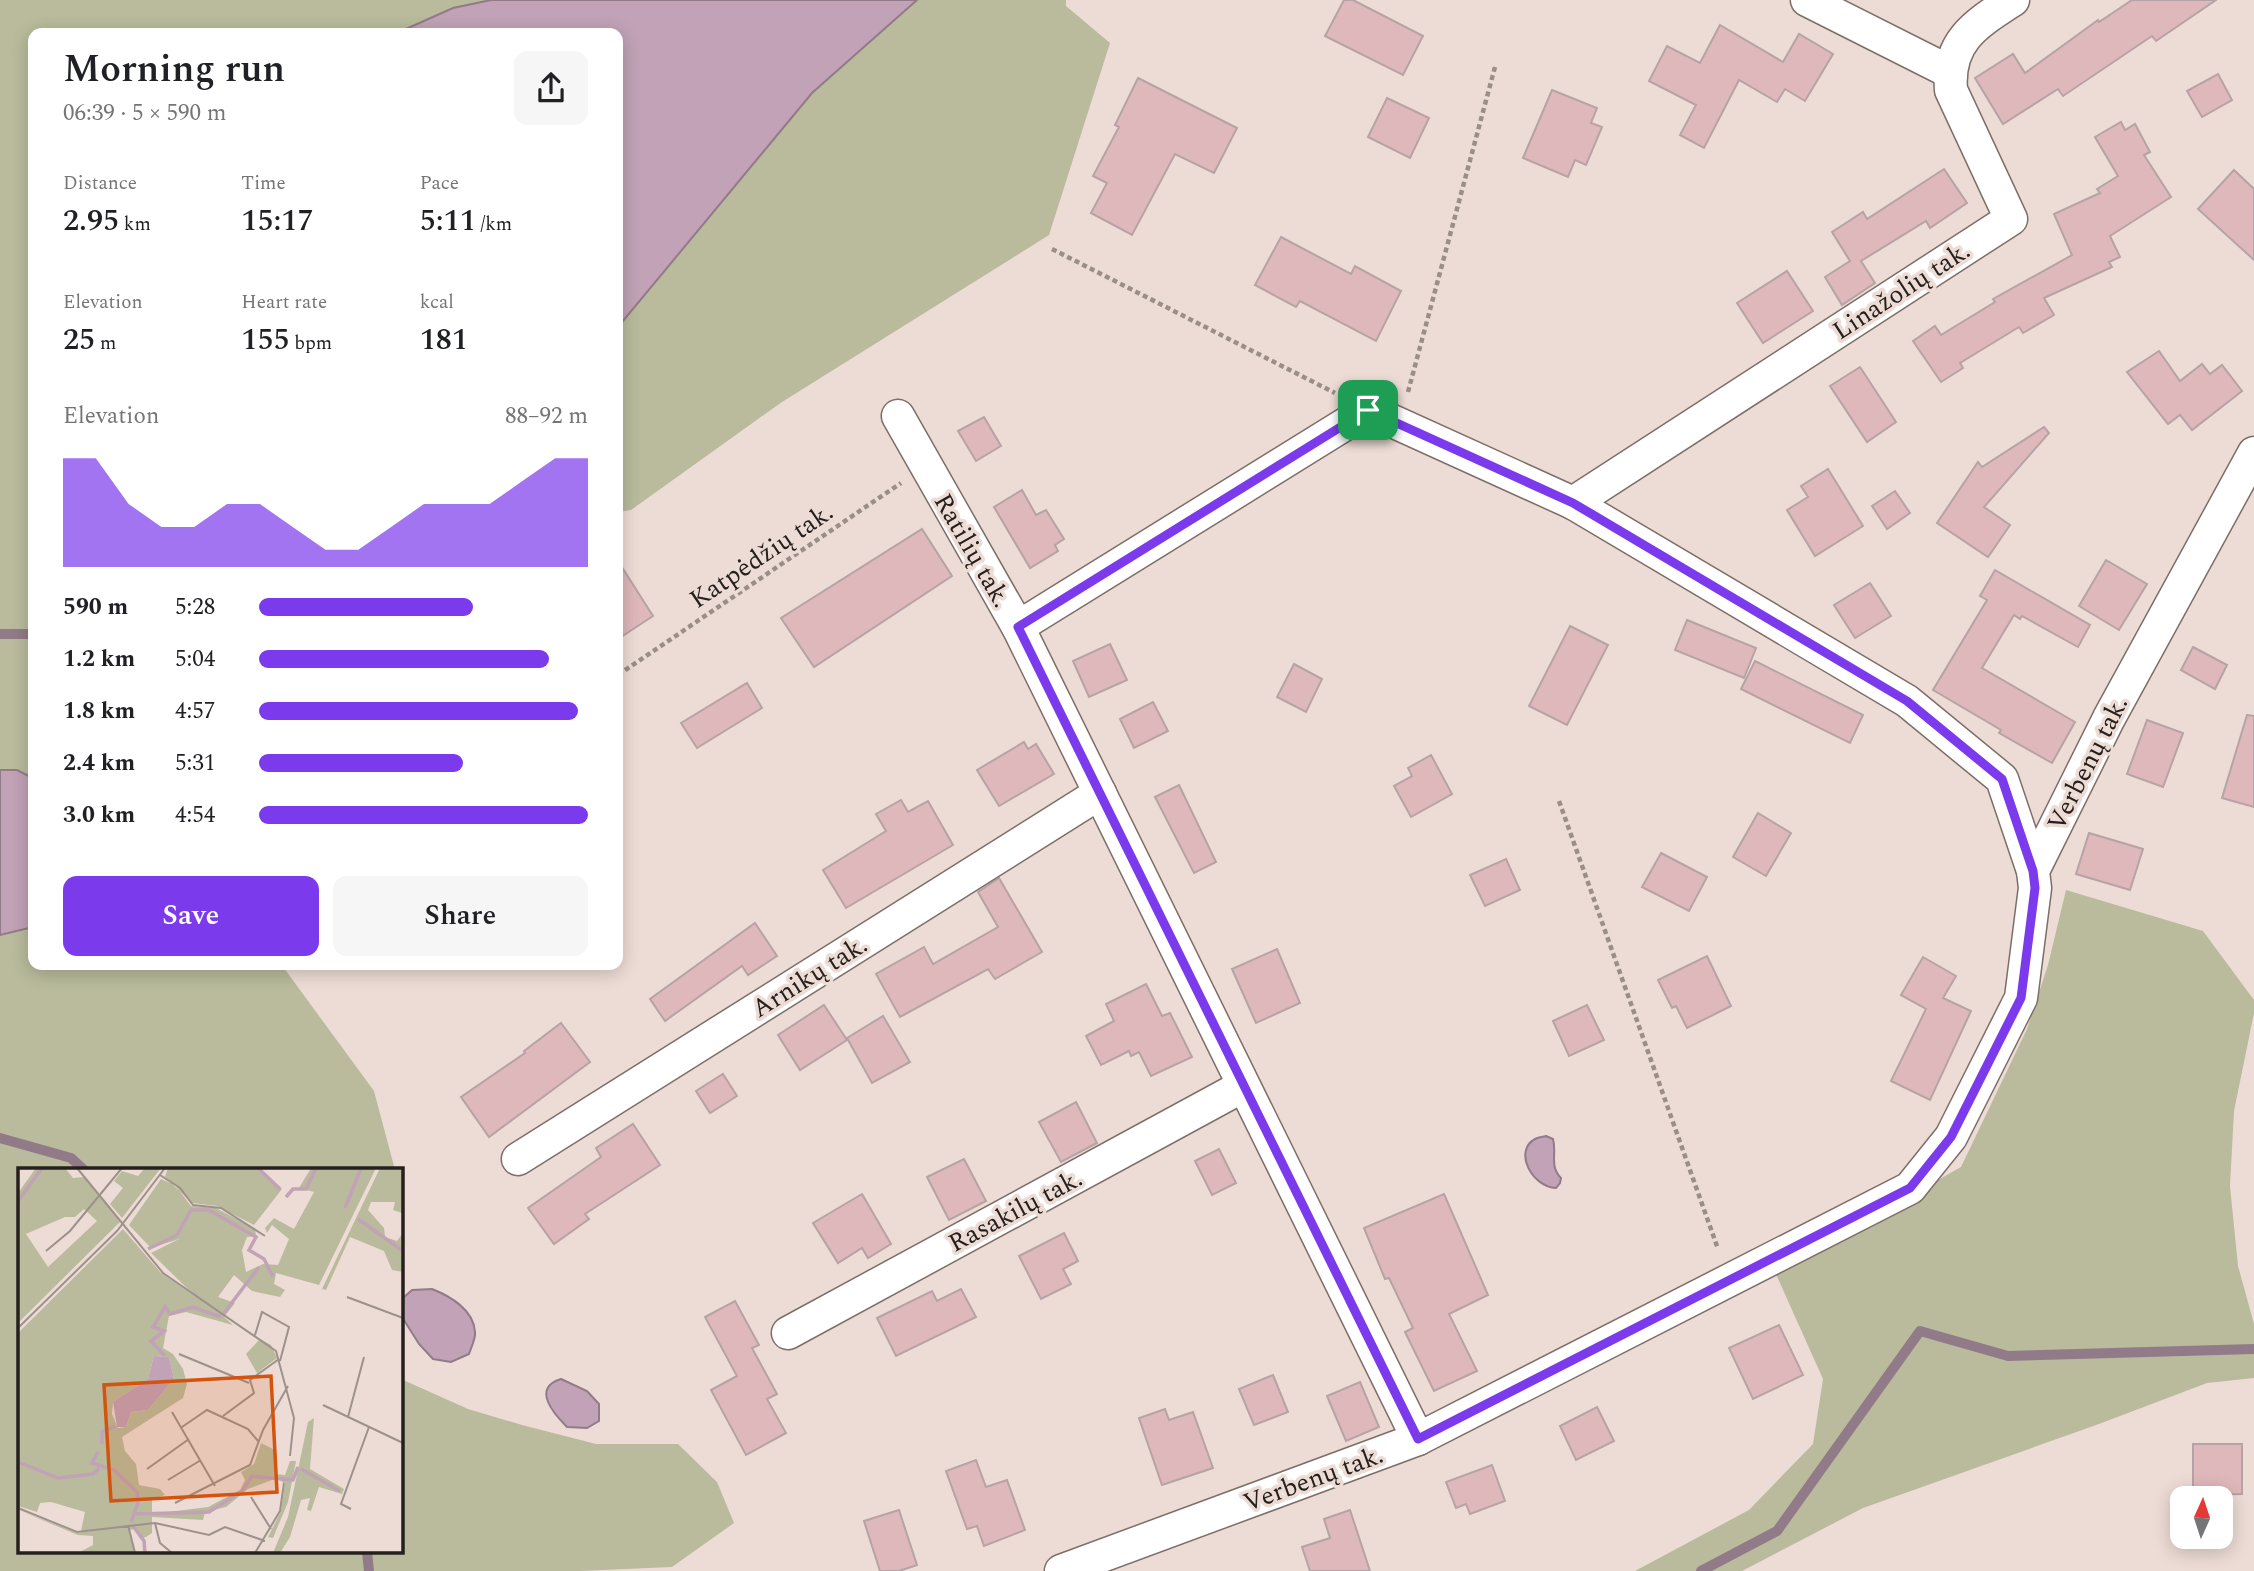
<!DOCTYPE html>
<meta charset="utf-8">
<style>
body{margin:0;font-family:Spectral,serif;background:#f6f6f6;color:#202124;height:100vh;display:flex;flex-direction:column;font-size:26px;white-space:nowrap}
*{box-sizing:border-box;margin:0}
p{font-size:23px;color:#757577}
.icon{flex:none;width:38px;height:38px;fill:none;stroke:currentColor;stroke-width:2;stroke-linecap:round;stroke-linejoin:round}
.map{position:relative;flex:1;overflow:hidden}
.details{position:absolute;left:28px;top:28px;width:595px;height:942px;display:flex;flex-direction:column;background:#fff;border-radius:14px;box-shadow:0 4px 18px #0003}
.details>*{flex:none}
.needle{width:46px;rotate:3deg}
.buttons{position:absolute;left:2170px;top:1486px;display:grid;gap:14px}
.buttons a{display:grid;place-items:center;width:63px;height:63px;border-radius:14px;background:#fff;box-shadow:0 4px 18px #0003;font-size:35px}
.pin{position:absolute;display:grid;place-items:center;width:60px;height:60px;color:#fff;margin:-30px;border-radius:14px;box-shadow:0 4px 10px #0006}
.round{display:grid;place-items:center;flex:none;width:74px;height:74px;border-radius:14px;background:#f6f6f6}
.overview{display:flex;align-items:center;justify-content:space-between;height:119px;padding:0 35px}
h1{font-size:38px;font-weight:600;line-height:52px}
.metrics{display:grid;grid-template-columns:repeat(3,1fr);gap:10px;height:119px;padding:7px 35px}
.metrics div{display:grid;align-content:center}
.metrics b{font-size:30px;font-weight:600}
.metrics small{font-size:19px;font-weight:400}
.metrics p{font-size:19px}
.chart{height:196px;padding:14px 35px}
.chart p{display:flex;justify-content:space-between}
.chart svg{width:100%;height:126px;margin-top:7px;fill:#7c3aed;opacity:.7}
.button{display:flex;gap:14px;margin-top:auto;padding:14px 35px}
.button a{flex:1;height:80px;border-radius:14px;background:#7c3aed;color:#fff;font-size:28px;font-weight:600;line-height:80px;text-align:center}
.button a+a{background:#f6f6f6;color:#202124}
ul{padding:0 35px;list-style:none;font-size:23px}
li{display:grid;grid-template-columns:112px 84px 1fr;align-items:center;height:52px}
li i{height:18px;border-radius:9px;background:#7c3aed}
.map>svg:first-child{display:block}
.green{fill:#b9bb9c}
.water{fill:#c1a2b6;stroke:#927b88;stroke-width:2}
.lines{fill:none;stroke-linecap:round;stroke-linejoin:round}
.stream{stroke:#927b88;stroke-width:10}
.building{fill:#dfb8bb;stroke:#b5a3a5;stroke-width:2}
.street-casing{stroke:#7d6e68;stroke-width:35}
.path{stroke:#9a8e89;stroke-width:4.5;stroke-dasharray:5 3.5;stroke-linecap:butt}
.street{stroke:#fff;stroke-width:32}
.route-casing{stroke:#fff;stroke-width:14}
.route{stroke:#7c3aed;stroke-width:9}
.labels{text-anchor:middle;stroke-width:7;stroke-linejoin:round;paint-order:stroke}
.street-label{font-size:26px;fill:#25201d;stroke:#eddcd5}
.inset-river{fill:none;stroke:#c1a2b6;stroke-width:3.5}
.inset-road{fill:none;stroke:#9d918b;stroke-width:2}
.view{fill:#d4530e;fill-opacity:0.15;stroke:#d4530e;stroke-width:3.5}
.inset-edge{fill:none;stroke:#25201d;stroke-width:3.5}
</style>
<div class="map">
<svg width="2254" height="1571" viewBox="0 0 2254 1571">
<rect width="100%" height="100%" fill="#eddcd5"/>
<!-- green -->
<g class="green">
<path d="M 0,0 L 491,0 L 453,8 L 397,33 L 33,33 L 33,778 L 17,770 L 0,770 Z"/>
<path d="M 917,0 L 1066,0 L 1066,6 L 1110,43 L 1049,235 L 782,402 L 631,510 L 618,512 L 618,327 L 812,93 Z"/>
<path d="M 2066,890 L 2203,931 L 2254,1000 L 2254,1013 L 2234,1111 L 2230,1186 L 2238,1266 L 2254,1324 L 2254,1378 L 2207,1383 L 2099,1424 L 1863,1508 L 1742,1571 L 1635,1571 L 1749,1510 L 1813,1444 L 1823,1379 L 1775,1272 L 1961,1167 L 2027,1029 L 2048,965 Z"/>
<path d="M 33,927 L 33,964 L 281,964 L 374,1091 L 395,1170 L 19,1170 L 19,1552 L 401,1552 L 401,1379 L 468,1409 L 522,1425 L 596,1444 L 678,1444 L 717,1482 L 734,1523 L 672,1567 L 580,1571 L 0,1571 L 0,935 Z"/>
</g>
<!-- water -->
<g class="water">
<path d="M 491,0 L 917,0 L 812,93 L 618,327 L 618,33 L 397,33 L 453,8 Z"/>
<path d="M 0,770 L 17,770 L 33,778 L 33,927 L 0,935 Z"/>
<path d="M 1546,1136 L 1553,1139 C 1557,1154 1549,1166 1561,1178 L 1560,1183 L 1556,1188 C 1532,1187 1513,1151 1535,1139 C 1539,1137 1543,1137 1546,1136 Z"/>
<path d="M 432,1289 C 450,1296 474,1310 475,1332 C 476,1338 471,1348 469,1354 L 451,1362 L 433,1359 L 419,1344 L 402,1317 L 403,1298 L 412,1290 Z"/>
<path d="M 561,1379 L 587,1391 L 599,1404 L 599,1421 L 587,1428 L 567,1427 C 554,1414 531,1388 561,1379 Z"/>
</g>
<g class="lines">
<!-- stream -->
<g class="stream">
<path d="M 0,634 L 33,634"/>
<path d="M 0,1138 L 71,1158 L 84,1170"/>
<path d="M 367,1552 L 369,1571"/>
<path d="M 1701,1571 L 1777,1531 L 1920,1331 L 2008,1356 L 2254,1349"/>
</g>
</g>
<!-- building -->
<g class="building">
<path d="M 1344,0 L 1353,0 L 1423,36 L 1403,75 L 1325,36 Z"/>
<path d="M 2132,0 L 2216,0 L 2156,41 L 2152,36 L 2063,96 L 2058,89 L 2003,124 L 1975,78 L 2013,54 L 2025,73 L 2098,20 L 2099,22 Z"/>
<path d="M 1720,25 L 1783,62 L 1799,34 L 1833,54 L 1805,101 L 1785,89 L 1777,102 L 1739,80 L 1704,148 L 1680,135 L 1696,105 L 1649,81 L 1667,46 L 1700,63 Z"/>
<path d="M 2218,74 L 2232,100 L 2202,117 L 2187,91 Z"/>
<path d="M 1138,78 L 1237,128 L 1214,173 L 1175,154 L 1132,235 L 1091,213 L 1107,183 L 1093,176 L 1119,127 L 1115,125 Z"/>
<path d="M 1552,90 L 1597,108 L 1591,123 L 1602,127 L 1586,165 L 1575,160 L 1568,177 L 1523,158 Z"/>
<path d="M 1387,98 L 1429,118 L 1410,158 L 1368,137 Z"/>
<path d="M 2121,122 L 2125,130 L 2135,124 L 2150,152 L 2144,155 L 2171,197 L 2110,236 L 2120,257 L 2109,262 L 2112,267 L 2044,298 L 2054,315 L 2023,333 L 2019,327 L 1960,363 L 1963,368 L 1941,382 L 1913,341 L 1935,326 L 1941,335 L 1995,302 L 1993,299 L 2072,255 L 2054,214 L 2100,193 L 2097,189 L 2118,176 L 2095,137 Z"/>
<path d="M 1944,169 L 1967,203 L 1930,228 L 1926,221 L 1861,261 L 1875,283 L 1842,305 L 1825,277 L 1850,261 L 1832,232 L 1863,212 L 1867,219 Z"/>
<path d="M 2234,170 L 2254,189 L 2254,260 L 2198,209 Z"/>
<path d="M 1281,237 L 1351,274 L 1355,266 L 1401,291 L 1376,341 L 1300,301 L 1296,307 L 1255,285 Z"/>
<path d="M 1787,271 L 1813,311 L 1763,343 L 1737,303 Z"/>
<path d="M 2159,351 L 2180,381 L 2202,364 L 2210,374 L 2222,365 L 2242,391 L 2192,430 L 2180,415 L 2168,424 L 2127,372 Z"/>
<path d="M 1860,367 L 1896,422 L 1867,442 L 1830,386 Z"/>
<path d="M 984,417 L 1001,446 L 976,461 L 958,431 Z"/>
<path d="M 2044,427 L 2049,433 L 1984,507 L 2010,525 L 1988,557 L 1937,523 L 1978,462 L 1982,467 Z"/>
<path d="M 1828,469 L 1863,526 L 1815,556 L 1787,510 L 1808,497 L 1801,486 Z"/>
<path d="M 1022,490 L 1036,515 L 1046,510 L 1064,539 L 1055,545 L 1058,551 L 1030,568 L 994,507 Z"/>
<path d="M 1895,491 L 1910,513 L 1887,529 L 1872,506 Z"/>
<path d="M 922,529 L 952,576 L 814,667 L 781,618 Z"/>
<path d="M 2106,560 L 2147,584 L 2119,630 L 2079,606 Z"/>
<path d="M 618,561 L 653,616 L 618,639 Z"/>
<path d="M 1995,570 L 2090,625 L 2078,647 L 2022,616 L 2020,619 L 2014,615 L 1982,668 L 2075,722 L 2052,763 L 1999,733 L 2001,730 L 1933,690 L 1987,600 L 1980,596 Z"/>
<path d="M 1870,583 L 1891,616 L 1855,638 L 1834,605 Z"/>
<path d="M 1687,620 L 1756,648 L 1744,678 L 1675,650 Z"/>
<path d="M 1570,626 L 1608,645 L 1567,725 L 1529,706 Z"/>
<path d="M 1110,644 L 1127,680 L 1089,697 L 1073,661 Z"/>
<path d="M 2193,647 L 2227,665 L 2215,689 L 2181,670 Z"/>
<path d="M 1755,661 L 1863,715 L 1850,743 L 1741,689 Z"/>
<path d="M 1294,664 L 1322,679 L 1306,712 L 1277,697 Z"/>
<path d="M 747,683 L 762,708 L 697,748 L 681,723 Z"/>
<path d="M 1153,702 L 1168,731 L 1134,748 L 1120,719 Z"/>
<path d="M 2247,715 L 2254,716 L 2254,807 L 2222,798 Z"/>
<path d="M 2147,720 L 2183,733 L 2163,787 L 2127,774 Z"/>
<path d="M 1024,742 L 1028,749 L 1036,744 L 1054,774 L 999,806 L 977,770 Z"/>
<path d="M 1431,755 L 1452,794 L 1411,817 L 1394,786 L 1412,776 L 1408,768 Z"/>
<path d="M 1179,785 L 1216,862 L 1194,873 L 1155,797 Z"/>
<path d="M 901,800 L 908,812 L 928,801 L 953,845 L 846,908 L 823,870 L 886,831 L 876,814 Z"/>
<path d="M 1758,813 L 1791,833 L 1766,876 L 1733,857 Z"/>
<path d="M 2089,833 L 2143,849 L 2130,890 L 2076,874 Z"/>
<path d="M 1661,853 L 1707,877 L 1689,911 L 1642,887 Z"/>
<path d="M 1506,859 L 1520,890 L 1485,906 L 1470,875 Z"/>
<path d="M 999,878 L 1042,952 L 995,979 L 988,969 L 900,1017 L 876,974 L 924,947 L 933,964 L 998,927 L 978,892 Z"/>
<path d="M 755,923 L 777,956 L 748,975 L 742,966 L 665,1021 L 650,999 Z"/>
<path d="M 1277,949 L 1300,1003 L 1256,1023 L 1232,969 Z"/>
<path d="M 1707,956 L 1731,1006 L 1687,1028 L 1676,1006 L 1672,1008 L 1658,980 Z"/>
<path d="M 1923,957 L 1956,976 L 1943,998 L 1971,1011 L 1930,1100 L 1891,1081 L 1926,1009 L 1901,995 Z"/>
<path d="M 1146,984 L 1162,1016 L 1170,1013 L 1192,1057 L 1151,1076 L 1139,1052 L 1131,1056 L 1129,1051 L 1101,1065 L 1086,1036 L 1114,1021 L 1106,1004 Z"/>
<path d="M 824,1005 L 847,1040 L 800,1070 L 778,1035 Z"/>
<path d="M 1587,1005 L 1604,1040 L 1569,1056 L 1553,1021 Z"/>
<path d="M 883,1016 L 910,1062 L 872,1083 L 847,1038 Z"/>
<path d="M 561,1023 L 590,1062 L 489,1137 L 461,1097 L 525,1053 L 524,1051 Z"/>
<path d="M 723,1074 L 737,1096 L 710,1113 L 696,1091 Z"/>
<path d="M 1076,1102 L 1097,1143 L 1061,1162 L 1039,1122 Z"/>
<path d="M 633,1124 L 660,1165 L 585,1214 L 589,1219 L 554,1244 L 528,1208 L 601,1157 L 596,1148 Z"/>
<path d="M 1219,1149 L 1236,1183 L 1212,1195 L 1195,1161 Z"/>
<path d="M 964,1159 L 986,1201 L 949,1220 L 927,1177 Z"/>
<path d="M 862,1194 L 891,1244 L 868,1258 L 862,1248 L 838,1263 L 813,1223 Z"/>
<path d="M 1444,1194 L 1488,1295 L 1449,1314 L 1477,1371 L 1434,1391 L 1405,1332 L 1413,1328 L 1389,1278 L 1385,1279 L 1364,1228 Z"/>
<path d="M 1064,1233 L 1078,1261 L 1063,1269 L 1071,1284 L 1041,1299 L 1019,1256 Z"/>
<path d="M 961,1289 L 976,1317 L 896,1356 L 877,1318 L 932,1291 L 937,1301 Z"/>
<path d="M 735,1301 L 759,1345 L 752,1348 L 777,1394 L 767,1399 L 786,1433 L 746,1455 L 711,1390 L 737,1376 L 705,1317 Z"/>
<path d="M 1779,1325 L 1803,1375 L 1753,1399 L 1729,1348 Z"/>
<path d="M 1273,1375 L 1288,1412 L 1254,1425 L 1239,1389 Z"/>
<path d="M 1360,1382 L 1379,1427 L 1346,1441 L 1327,1396 Z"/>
<path d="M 1597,1407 L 1614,1441 L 1576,1460 L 1560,1426 Z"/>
<path d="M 1165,1409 L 1169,1420 L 1193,1412 L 1213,1468 L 1162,1485 L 1139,1418 Z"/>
<path d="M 2193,1444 L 2242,1444 L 2242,1494 L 2193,1495 Z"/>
<path d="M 976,1460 L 986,1487 L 1007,1480 L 1025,1530 L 984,1546 L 977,1526 L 967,1529 L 946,1471 Z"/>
<path d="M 1492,1465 L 1505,1501 L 1470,1514 L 1466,1504 L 1456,1508 L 1446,1482 Z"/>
<path d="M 899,1510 L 917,1565 L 899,1571 L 880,1571 L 864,1521 Z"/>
<path d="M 1350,1510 L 1370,1571 L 1310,1571 L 1302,1547 L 1330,1538 L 1324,1519 Z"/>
</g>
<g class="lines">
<defs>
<g id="street">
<path d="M 1807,0 L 1950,72"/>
<path d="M 898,416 L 1018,627 L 1418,1439"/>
<path d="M 1573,503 L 2011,219 L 1951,90 C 1947,41 1976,24 2013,0"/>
<path d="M 1018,627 L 1368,410 L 1573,503 L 1907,701 L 2002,779 L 2033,871"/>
<path d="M 518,1159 L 1100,793"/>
<path d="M 788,1333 L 1243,1086"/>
<path d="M 1061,1571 L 1418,1439 L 1910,1188 L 1951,1137 L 2021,998 L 2035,888 L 2033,871 L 2109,718 L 2254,453"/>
</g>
</defs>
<!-- street casing -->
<use href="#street" class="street-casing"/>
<!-- path -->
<g class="path">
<path d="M 1052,249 L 1335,393"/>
<path d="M 1408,392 L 1495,67"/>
<path d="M 618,675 L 901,483"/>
<path d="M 1559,801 L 1718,1249"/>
</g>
<!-- street -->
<use href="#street" class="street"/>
</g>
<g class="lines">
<defs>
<path id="route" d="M 1368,410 L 1573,503 L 1907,701 L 2002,779 L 2033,871 L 2035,888 L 2021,998 L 1951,1137 L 1910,1188 L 1418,1439 L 1018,627 Z"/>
</defs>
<!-- route casing -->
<use href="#route" class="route-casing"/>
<!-- route -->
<use href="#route" class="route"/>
</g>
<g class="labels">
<!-- street labels -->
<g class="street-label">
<text transform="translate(1901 290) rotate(-33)" y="9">Linažolių tak.</text>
<text transform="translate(973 550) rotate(60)" y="9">Ratilių tak.</text>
<text transform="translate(761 555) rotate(-34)" y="9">Katpėdžių tak.</text>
<text transform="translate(2087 763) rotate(-63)" y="9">Verbenų tak.</text>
<text transform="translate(809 976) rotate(-32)" y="9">Arnikų tak.</text>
<text transform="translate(1015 1210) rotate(-28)" y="9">Rasakilų tak.</text>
<text transform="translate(1313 1478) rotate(-20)" y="9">Verbenų tak.</text>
</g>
</g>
<!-- overview -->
<g transform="translate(18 1168)">
<rect width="385" height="385" fill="#eddcd5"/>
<path d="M 18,0 L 47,0 L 55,10 L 66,9 L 103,53 L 0,155 L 0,25 ZM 66,41 L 79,53 L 30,99 L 8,66 L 47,49 L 57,49 ZM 127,0 L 143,0 L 104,50 L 92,36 L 105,20 L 96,13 L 104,3 L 120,8 ZM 150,0 L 240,0 L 264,21 L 236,57 L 199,38 L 174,35 L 147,9 ZM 293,0 L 358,0 L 301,117 L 258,105 L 256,116 L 267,122 L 262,129 L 234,123 L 216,107 L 200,129 L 217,135 L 206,149 L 215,157 L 168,144 L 151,148 L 145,180 L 155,186 L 165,201 L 169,216 L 165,230 L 104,269 L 107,283 L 118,296 L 121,317 L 142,321 L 147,327 L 134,331 L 134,346 L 190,339 L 222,322 L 227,312 L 223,304 L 236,296 L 243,275 L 257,282 L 258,306 L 267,307 L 272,293 L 278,293 L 270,334 L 255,370 L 250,369 L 263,343 L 267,316 L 259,310 L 230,321 L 208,339 L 187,344 L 185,352 L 134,349 L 134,365 L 128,369 L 123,370 L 119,361 L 111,362 L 117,385 L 60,385 L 75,377 L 75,368 L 60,367 L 0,342 L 59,365 L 102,359 L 63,363 L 67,344 L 33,334 L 22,335 L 19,344 L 0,338 L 0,165 L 105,61 L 143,105 L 178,129 L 133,85 L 161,71 L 133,80 L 111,57 L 143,11 L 157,17 L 173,38 L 198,40 L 237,61 L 238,68 L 229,69 L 224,82 L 228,104 L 245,96 L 260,97 L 271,71 L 254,57 L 249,65 L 247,60 L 256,50 L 276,61 L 296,24 L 281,20 ZM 136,188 L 151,189 L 156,211 L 130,242 L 113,244 L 108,259 L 100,260 L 94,246 L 95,234 L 130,211 ZM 362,0 L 385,0 L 384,45 L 375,42 L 377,34 L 353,34 L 350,42 L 366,60 L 367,69 L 379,73 L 385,65 L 385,104 L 374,102 L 366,83 L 332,69 L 308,122 L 304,121 ZM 242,171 L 253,177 L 259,190 L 239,205 L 228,186 ZM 296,250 L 292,301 L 326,321 L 324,326 L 301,319 L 293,343 L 289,342 L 292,330 L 283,332 L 272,369 L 262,385 L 255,385 L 270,349 L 290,254 Z" fill="#b9bb9c" fill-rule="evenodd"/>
<path d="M 136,188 L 151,189 L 156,211 L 130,242 L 113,244 L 108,259 L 99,259 L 95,234 L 130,211 Z" fill="#c1a2b6"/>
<path class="inset-river" d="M 240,0 L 262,21M 268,29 L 275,21 L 288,21 L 298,0M 0,33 L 24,0M 327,40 L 343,0M 340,51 L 385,83M 130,81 L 159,67 L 173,42 L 191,42 L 238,69 L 231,82 L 246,91 L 255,109M 206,145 L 241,99M 147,188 L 133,173 L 146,163 L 135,159 L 147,139 L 152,146 L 175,139 L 203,149M 84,276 L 84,264 L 97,258M 80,284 L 74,295 L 96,302 L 119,324 L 120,335 L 113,354M 0,294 L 40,310 L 75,306 L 81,300M 283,301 L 322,323M 117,346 L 191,344 L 224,323 L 234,308 L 275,312 L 280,299M 115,358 L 126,373 L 127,385"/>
<path class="inset-road" d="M 59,0 L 145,105 L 258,183 L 276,250 L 272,288M 142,7 L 162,20 L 175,37 L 203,40 L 247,68M 28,83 L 52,63 L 104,0M 329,129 L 385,150M 0,160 L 99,63 L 147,0M 237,167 L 244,144 L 271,159 L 262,193M 161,186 L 231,215M 305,237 L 385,275M 154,244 L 197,318M 205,248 L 236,225 L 232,212 L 261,191M 330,249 L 346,189M 164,259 L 189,242 L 230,261 L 240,273M 129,301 L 171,271M 150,312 L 183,292M 233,329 L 253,361M 157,335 L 232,297 L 245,262 L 270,218M 0,340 L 59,364 L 137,355 L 191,367 L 207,359 L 247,373M 333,341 L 323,336 L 351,259M 137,355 L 142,375 L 154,385M 110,357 L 117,385M 237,385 L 262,343 L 266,315"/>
<path class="view" d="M 253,208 L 259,324 L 93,333 L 86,217 Z"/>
<rect width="385" height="385" class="inset-edge"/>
</g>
</svg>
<div class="buttons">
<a><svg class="needle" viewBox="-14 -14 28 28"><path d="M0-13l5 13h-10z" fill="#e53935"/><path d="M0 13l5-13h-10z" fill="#757577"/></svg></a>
</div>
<div class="pin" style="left:1368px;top:410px;background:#1e9e55"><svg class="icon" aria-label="arrive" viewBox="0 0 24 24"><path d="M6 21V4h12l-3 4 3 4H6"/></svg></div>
<section class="details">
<div class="overview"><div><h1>Morning run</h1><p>06:39 · 5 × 590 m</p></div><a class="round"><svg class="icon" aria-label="share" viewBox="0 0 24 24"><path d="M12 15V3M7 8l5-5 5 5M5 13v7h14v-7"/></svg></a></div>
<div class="metrics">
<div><p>Distance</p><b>2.95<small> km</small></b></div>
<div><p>Time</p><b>15:17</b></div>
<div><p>Pace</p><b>5:11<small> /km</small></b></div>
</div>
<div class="metrics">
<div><p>Elevation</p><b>25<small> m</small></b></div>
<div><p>Heart rate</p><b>155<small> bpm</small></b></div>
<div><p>kcal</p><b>181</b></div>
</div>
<div class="chart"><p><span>Elevation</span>88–92 m</p>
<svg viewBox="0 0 160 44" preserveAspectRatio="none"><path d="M0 44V6L10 6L20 22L30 30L40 30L50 22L60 22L70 30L80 38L90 38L100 30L110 22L120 22L130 22L140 14L150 6L160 6V44z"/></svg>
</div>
<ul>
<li><b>590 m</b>5:28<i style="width:65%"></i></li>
<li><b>1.2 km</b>5:04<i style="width:88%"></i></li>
<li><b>1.8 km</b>4:57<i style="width:97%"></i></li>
<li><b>2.4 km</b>5:31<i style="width:62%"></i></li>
<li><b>3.0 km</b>4:54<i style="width:100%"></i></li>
</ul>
<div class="button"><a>Save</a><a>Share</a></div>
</section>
</div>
